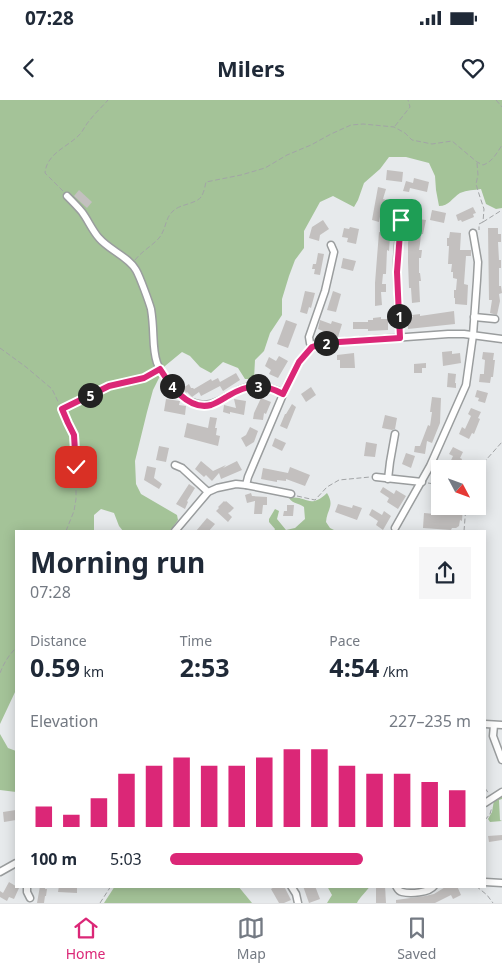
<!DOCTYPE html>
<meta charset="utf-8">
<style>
body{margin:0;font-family:"Noto Sans",sans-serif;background:#f6f6f7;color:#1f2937;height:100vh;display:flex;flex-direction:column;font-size:19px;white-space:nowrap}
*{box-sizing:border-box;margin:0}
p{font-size:16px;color:#747a83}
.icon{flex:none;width:28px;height:28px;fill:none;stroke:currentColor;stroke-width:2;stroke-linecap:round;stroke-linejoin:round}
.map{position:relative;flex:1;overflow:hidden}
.sheet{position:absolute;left:15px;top:430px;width:471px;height:358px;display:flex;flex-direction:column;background:#fff;border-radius:0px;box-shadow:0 2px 12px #0003}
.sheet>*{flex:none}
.needle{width:32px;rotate:131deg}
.tools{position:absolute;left:431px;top:360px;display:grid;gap:10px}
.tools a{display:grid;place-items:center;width:55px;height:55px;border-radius:0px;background:#fff;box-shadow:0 2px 12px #0003;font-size:25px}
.pin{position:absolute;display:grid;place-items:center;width:42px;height:42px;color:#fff;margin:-21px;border-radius:10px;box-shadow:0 2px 8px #0006}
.km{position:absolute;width:25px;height:25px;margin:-12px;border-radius:50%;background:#222;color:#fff;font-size:14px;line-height:25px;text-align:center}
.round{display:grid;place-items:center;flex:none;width:52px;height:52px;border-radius:0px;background:#f6f6f7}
.overview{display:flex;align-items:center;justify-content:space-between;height:85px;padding:0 15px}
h1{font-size:28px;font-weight:700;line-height:38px}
.stats{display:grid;grid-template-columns:repeat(3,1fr);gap:8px;height:85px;padding:5px 15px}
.stats div{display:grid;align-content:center}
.stats b{font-size:25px;font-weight:700}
.stats small{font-size:14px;font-weight:400}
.stats p{font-size:14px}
.chart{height:140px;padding:10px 15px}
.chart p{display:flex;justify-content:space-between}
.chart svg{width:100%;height:90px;margin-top:5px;stroke:#db2777;stroke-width:6}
ul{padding:0 15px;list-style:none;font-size:16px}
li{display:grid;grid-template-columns:80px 60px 1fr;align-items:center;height:38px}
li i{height:12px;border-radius:6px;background:#db2777}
.status{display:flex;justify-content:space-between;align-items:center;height:35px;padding:0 25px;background:#fff;direction:ltr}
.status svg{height:14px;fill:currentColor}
header{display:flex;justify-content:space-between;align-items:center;height:65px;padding:0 15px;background:#fff;font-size:22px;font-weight:700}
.dock{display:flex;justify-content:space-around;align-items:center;height:70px;border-top:1px solid #e0e1e3;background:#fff;font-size:14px;color:#747a83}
.dock a{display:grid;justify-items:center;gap:2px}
.dock .current{color:#db2777}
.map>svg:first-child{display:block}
.green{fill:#a4c398}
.building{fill:#c3c0bf}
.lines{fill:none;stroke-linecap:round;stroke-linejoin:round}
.minor-casing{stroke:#9a9d9e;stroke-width:9}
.path{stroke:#a2a4a6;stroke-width:1;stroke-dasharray:5 2.5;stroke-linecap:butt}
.minor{stroke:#fff;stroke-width:6}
.route-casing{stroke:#fff;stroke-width:10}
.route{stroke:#db2777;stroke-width:6}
</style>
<div class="status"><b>07:28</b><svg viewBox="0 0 49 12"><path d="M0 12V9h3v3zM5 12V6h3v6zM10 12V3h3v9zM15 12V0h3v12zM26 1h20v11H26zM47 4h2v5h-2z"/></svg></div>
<header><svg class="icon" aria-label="back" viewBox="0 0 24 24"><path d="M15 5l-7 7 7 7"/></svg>Milers<svg class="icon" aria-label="heart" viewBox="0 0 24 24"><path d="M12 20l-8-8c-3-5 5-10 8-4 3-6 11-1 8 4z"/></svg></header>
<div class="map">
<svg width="502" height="803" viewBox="0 0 502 803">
<rect width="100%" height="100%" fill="#e7eaec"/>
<!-- green -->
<g class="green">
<path d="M 0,0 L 502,0 L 502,108 L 496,109 L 486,104 L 481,89 C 474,90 467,90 460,93 C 452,98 449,106 439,106 L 436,90 L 435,76 L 429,63 L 406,57 L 389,57 L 380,69 L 364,83 L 358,100 L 354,107 L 333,96 L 320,102 L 304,131 L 304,148 L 295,160 L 289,176 L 282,199 L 282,215 L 270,233 L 264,251 L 255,260 L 254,279 L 245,279 L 238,268 L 223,262 L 211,273 L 200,267 L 190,256 L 182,252 L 165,266 L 153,290 L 147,312 L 135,361 L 136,384 L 141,394 L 177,415 L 178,420 L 170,431 L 123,431 L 119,426 L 114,413 L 101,409 L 94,415 L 94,431 L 16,431 L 16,590 L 0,624 Z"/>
<path d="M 327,393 C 335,406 327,409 326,422 L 330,428 L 336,431 L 274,431 L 275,429 L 269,422 L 269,419 L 275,409 L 279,411 L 277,419 L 286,430 L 295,428 L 305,419 L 304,407 C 299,403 293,404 289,398 C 307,395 309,410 327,393 Z"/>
<path d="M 0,634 L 8,648 L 16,651 L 16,692 L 0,690 Z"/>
<path d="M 502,695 L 502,699 L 499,700 L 500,720 L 502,721 L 490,722 L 488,719 L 492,712 L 494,700 Z"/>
<path d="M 115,786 L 238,786 L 252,803 L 104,803 Z"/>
<path d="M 327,786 L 370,786 C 367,791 359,798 357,803 L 327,803 L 332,795 Z"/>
</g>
<!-- building -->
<g class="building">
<path d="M 387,70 L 403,72 L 402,82 L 386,80 Z"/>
<path d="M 414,78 L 429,82 L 427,92 L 410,88 L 409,92 L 403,91 L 406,81 L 413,83 Z"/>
<path d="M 378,87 L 386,89 L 383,99 L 391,101 L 389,113 L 381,111 L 379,122 L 372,120 Z"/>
<path d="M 79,90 L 92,102 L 87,108 L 74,96 Z"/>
<path d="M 473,107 L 476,113 L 473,114 L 474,117 L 462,122 L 461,120 L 458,121 L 456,115 Z"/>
<path d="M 432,110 L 446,113 L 444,123 L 430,120 Z"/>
<path d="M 412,118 L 426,120 L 423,134 L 421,134 L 420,144 L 419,150 L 422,150 L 421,158 L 419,158 L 419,173 L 420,173 L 421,181 L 419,181 L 420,202 L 412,203 L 411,188 L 409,188 L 408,162 L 408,143 Z"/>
<path d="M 323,120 L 329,129 L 320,135 L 319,141 L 309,138 L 312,127 Z"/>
<path d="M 350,127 L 359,129 L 356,144 L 347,142 L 348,138 L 342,137 L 344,128 L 349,129 Z"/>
<path d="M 488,128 L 498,128 L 498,134 L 501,134 L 501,142 L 498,142 L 499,160 L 501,160 L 501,168 L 499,168 L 499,186 L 501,186 L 502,193 L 499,194 L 500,201 L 497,215 L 490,213 L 492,200 L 489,200 Z"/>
<path d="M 379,132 L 386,133 L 386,136 L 390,136 L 389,151 L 387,150 L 386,174 L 383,174 L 382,184 L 386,184 L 386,192 L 381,192 L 382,205 L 375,206 L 375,183 Z"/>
<path d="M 450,132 L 461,133 L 460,150 L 471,150 L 471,156 L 466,156 L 464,184 L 468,185 L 467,205 L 455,204 L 455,198 L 454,198 L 454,190 L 456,190 L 457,179 L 453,178 L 453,172 L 451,172 L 452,164 L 448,164 L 449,146 L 447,146 L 447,138 L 449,138 Z"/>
<path d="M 318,153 L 324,154 L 320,175 L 314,174 L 315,169 L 312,169 L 313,164 L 316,164 Z"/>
<path d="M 343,158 L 356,161 L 353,171 L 341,168 Z"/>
<path d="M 305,191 L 315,193 L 311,208 L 309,207 L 307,214 L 300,212 Z"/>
<path d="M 333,191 L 341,194 L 336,212 L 327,210 Z"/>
<path d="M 454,211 L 455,224 L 408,229 L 407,218 L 413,217 L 412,215 L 420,214 L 420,216 Z"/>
<path d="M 381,217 L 381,219 L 388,219 L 388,230 L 368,231 L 368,229 L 353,229 L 353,222 L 368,222 L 368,220 L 373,220 L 373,218 Z"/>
<path d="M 286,220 L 297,224 L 288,248 L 277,244 Z"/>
<path d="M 320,220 L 331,224 L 332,221 L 342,224 L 338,237 L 318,229 Z"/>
<path d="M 452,251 L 452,254 L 460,253 L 461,263 L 443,266 L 442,252 Z"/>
<path d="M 483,252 L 494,253 L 493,260 L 495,260 L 493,277 L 491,277 L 490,283 L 479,282 L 480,274 L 484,274 L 484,272 L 485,260 L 482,259 Z"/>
<path d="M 354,253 L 355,268 L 340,268 L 340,260 L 337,260 L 337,255 Z"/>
<path d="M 279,256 L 288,261 L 278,278 L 269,274 L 271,270 L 265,266 L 269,257 L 276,261 Z"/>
<path d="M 426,263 L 426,268 L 422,268 L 422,273 L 414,273 L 414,264 Z"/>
<path d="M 236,273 L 240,280 L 223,291 L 220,286 L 201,296 L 199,292 L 192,297 L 187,292 L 186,293 L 185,291 L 183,288 L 189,284 L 191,288 L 193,288 L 194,289 L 211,279 L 212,281 L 218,278 L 220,282 Z"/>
<path d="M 448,273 L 456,274 L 455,283 L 456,283 L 456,288 L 447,287 Z"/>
<path d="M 311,287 L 316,295 L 306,302 L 301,294 Z"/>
<path d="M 477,290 L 488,293 L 485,303 L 478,301 L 479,298 L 475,297 Z"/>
<path d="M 432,297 L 441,298 L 440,323 L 432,343 L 427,341 L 425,354 L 414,352 L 415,346 L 420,346 L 428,325 L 430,326 L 432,312 L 430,312 Z"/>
<path d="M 261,298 L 271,302 L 266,314 L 264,313 L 263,320 L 253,319 L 254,313 Z"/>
<path d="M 166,299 L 180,301 L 179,305 L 186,306 L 185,315 L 164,311 Z"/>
<path d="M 234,299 L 246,301 L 244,315 L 230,312 L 230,314 L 223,312 L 224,305 L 236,308 Z"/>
<path d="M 292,304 L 296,307 L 287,329 L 280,326 L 285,314 L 286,314 Z"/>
<path d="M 471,308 L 481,312 L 478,318 L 480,319 L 474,334 L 472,333 L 469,339 L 459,334 L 462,327 L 465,329 L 471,316 L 468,314 Z"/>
<path d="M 385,315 L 397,318 L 395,329 L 392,330 L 382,328 Z"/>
<path d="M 210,317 L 217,318 L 215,328 L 217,328 L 216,335 L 220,336 L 218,346 L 184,337 L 187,323 L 208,328 Z"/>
<path d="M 250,327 L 258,331 L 254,342 L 246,347 L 241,338 L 246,335 Z"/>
<path d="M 275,338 L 286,343 L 282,351 L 272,346 Z"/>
<path d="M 366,342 L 377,344 L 375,357 L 364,356 Z"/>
<path d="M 159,346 L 169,348 L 166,362 L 156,360 Z"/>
<path d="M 453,347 L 463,352 L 460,358 L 462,359 L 460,365 L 468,369 L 447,369 L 453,356 L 449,354 Z"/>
<path d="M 406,353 L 415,356 L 411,368 L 402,364 Z"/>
<path d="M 201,361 L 213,371 L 226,365 L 223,368 L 237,361 L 242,370 L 221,379 L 219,373 L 212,381 L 206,375 L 204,377 L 195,369 Z"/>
<path d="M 147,366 L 156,368 L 154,378 L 162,384 L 159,389 L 144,380 Z"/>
<path d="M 290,367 L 310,375 L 305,386 L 286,379 L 286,381 L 277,380 L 277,382 L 261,379 L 263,368 L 288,373 Z"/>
<path d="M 189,384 L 195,388 L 187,401 L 188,402 L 185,409 L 176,404 Z"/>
<path d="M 383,387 L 394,394 L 396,390 L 406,396 L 398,409 L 387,402 L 389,398 L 380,392 Z"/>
<path d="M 251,393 L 252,396 L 267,397 L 267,405 L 263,405 L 262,414 L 254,414 L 255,401 L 247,403 L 245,395 Z"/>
<path d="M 224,401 L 225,402 L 226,401 L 234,408 L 230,412 L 228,413 L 232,417 L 228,422 L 216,411 L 219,408 L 218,407 Z"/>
<path d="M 338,404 L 352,408 L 353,405 L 362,408 L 357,420 L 335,412 Z"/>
<path d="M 287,405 L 294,405 L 293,416 L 283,416 L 284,411 L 287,411 Z"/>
<path d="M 446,406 L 463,406 L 462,421 L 460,420 L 459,426 L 456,428 L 452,428 L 451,430 L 423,428 L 424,413 L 435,414 L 437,412 L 446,413 Z"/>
<path d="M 372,409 L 382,415 L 384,411 L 391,416 L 383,430 L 376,425 L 378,421 L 369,415 Z"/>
<path d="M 207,418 L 215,424 L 209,431 L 196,431 Z"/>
<path d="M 16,710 L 16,720 L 4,722 L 3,712 Z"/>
<path d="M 502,735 L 502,740 L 489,742 L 488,736 Z"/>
<path d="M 9,782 L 19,788 L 14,799 L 9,797 L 7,801 L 0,797 L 0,791 L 3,793 Z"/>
<path d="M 40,786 L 45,786 L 45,789 L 47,789 L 46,796 L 45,796 L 44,803 L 37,803 Z"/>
<path d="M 59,786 L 77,788 L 77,793 L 58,792 Z"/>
<path d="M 276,786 L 284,786 L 291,800 L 284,803 L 279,803 L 271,789 Z"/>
<path d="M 303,786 L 315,786 L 320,799 L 309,803 Z"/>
<path d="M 385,786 L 386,803 L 376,803 L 376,787 Z"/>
<path d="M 447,786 L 457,786 L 461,795 L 453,799 L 451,795 L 435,803 L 396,803 L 396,800 L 425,796 L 434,794 Z"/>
</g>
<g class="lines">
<defs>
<g id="minor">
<path d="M 67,96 C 72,101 78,107 82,112 C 88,120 92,130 99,138 C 109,150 129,157 136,170 C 140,177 149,202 151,209 C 157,245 146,261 176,290 C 181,294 185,300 191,302 C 214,312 226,293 247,287 C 259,284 272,288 283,293"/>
<path d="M 331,145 L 334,152 L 325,191 L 309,237 L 310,243 L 312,247 L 324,243 L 448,234 L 464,234 L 502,239"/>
<path d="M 474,217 L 495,219"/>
<path d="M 400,238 C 398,195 392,148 406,106"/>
<path d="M 175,365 L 182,368 L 208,392"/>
<path d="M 376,377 L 422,382"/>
<path d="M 388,379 L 390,362 L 395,334"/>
<path d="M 246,385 L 248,377 L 287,285 L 299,262 L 312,247"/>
<path d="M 395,428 L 430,366 L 466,285 L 473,235 L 477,180 L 478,162 L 473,133"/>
<path d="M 175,431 L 208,392 L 217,388 L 236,384 L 246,385 L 291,394"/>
<path d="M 485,624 L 502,625"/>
<path d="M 494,625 L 493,636 L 502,660"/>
<path d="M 485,703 L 502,692"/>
<path d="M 0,772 L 16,763"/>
<path d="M 485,782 L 502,783"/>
<path d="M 27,786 L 27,792 L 30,798"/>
<path d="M 291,786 L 296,794 L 298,803"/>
<path d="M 396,786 C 398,789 398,791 402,792 C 410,794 429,793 434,786"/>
</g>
</defs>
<!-- minor casing -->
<use href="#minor" class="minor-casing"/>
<!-- path -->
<g class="path">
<path d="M 496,0 L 502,7"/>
<path d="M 395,26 L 410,7 L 408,0"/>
<path d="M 477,63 L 478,75 L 476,84 L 479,94 L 484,109 L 483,122 L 479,124 L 479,130"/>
<path d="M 63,91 L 45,73 C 47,52 69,47 81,33 C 84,29 86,24 90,20 C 95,13 102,7 108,0"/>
<path d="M 483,122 L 502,110"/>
<path d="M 135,160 C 142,151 152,146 159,138 C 166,130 165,118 173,111 C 180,104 196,104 201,97 C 204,93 205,86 206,82 L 241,75 L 265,68 L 287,55 L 311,45 L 331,34 L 351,25 L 363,24 L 394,27 L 405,33 L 412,40 L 432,44 L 452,41 L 477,62 L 483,65 C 492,62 497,53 502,45"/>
<path d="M 0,248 L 26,267 L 52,289 L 74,335 L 76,367 L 76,399 L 74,411 L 66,431"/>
<path d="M 63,309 L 109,286 L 143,278 L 154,272"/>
<path d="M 478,369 L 502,342"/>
<path d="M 428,383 L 440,385"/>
<path d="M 297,396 L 315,400 L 327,387 L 339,380 L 370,377"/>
<path d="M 464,431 L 466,406"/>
<path d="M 0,573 C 4,563 8,556 16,548"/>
<path d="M 485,688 L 489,694"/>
<path d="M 485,720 L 490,714 L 492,707"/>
<path d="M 476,786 L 487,795 L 493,803"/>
<path d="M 100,803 L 111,786"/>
</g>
<!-- minor -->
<use href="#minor" class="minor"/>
</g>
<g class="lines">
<defs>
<path id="route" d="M 76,367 L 74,335 L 68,323 L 62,309 L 109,286 L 144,278 L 160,269 C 170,285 188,311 211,305 C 217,303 223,299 228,296 C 248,284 262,283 283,294 L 299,262 L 312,247 L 324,243 L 400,238 L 397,172 L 401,120"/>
</defs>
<!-- route casing -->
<use href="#route" class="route-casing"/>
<!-- route -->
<use href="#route" class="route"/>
</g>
</svg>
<div class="tools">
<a><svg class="needle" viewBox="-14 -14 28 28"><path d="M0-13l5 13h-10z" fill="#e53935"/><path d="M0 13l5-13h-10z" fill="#747a83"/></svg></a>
</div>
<div class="pin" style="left:401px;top:120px;background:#1e9e55"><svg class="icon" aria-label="arrive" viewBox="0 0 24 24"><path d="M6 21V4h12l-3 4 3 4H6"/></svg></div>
<div class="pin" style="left:76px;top:367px;background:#d93025"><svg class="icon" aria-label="check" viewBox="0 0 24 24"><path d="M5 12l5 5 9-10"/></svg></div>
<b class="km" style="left:399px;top:216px">1</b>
<b class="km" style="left:326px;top:243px">2</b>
<b class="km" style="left:258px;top:286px">3</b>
<b class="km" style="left:172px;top:286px">4</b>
<b class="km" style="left:90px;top:295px">5</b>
<section class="sheet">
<div class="overview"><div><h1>Morning run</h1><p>07:28</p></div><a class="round"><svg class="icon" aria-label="share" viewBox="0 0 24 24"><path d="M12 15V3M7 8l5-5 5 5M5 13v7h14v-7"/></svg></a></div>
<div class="stats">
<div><p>Distance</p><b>0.59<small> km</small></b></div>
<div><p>Time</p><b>2:53</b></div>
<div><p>Pace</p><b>4:54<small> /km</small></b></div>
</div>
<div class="chart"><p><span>Elevation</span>227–235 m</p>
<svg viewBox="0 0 160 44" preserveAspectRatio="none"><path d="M5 44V34M15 44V38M25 44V30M35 44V18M45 44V14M55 44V10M65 44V14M75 44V14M85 44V10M95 44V6M105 44V6M115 44V14M125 44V18M135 44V18M145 44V22M155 44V26"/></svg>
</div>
<ul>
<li><b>100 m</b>5:03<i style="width:64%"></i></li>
</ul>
</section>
</div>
<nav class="dock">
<a class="current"><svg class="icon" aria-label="home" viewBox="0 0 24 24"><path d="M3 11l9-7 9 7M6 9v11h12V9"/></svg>Home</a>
<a><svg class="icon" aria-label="map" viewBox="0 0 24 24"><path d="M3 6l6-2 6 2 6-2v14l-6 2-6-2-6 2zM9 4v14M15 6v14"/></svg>Map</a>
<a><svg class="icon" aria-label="saved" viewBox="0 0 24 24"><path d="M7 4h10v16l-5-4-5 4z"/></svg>Saved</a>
</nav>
